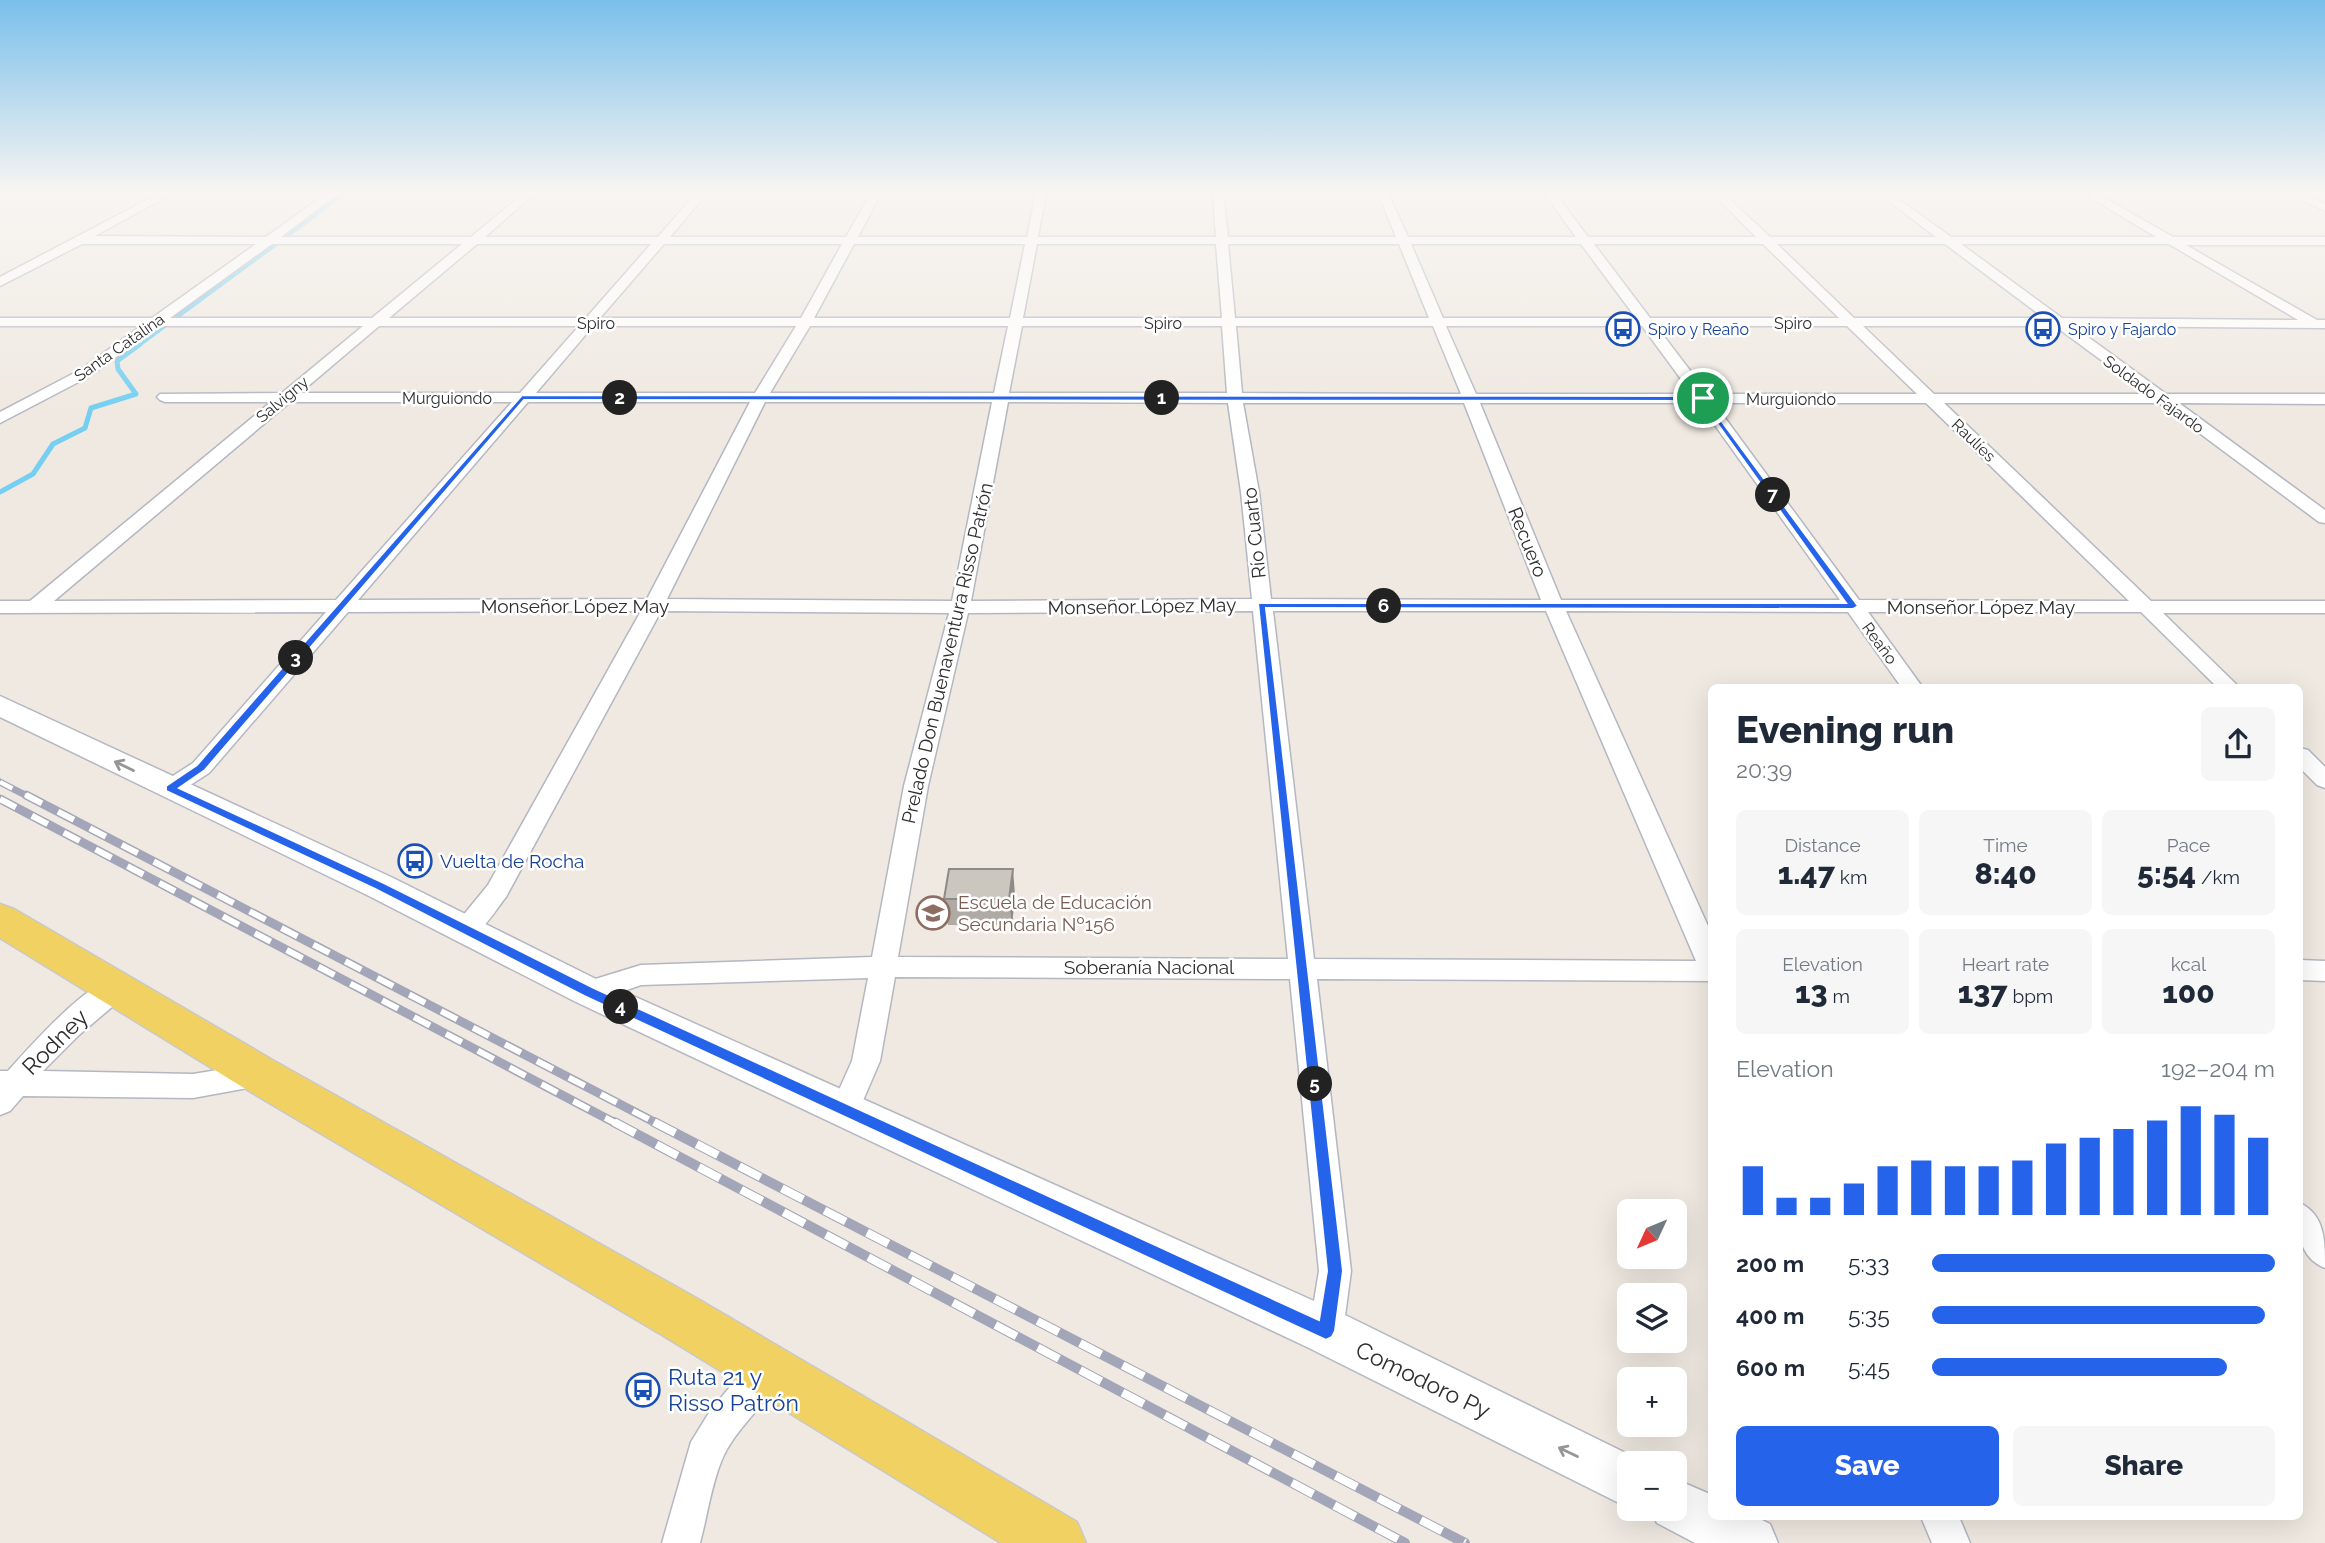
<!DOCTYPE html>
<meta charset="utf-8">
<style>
body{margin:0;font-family:Raleway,sans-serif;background:#f6f6f7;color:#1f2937;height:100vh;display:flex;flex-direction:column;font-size:26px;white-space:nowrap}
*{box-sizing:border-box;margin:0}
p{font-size:23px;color:#747a83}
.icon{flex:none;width:38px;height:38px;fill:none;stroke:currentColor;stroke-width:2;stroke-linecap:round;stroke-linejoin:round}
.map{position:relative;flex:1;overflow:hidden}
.details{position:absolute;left:1708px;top:684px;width:595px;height:836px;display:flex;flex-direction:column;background:#fff;border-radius:10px;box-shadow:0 7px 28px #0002}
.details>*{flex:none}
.needle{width:46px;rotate:226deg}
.buttons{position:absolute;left:1617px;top:1199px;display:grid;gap:14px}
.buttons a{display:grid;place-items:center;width:70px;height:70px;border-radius:10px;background:#fff;box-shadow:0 7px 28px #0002;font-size:35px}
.pin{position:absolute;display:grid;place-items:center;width:60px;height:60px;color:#fff;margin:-30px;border:4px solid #fff;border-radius:50%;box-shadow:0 2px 7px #0007}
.km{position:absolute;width:35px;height:35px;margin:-18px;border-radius:50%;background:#222;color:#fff;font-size:19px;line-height:35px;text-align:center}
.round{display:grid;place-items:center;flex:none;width:74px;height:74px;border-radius:10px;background:#f6f6f7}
.summary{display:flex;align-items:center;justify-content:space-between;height:119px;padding:0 28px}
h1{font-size:38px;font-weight:800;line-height:52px}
.stats{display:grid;grid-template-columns:repeat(3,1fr);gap:10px;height:119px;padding:7px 28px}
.stats div{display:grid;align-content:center;border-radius:10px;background:#f6f6f7;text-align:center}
.stats b{font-size:30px;font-weight:800}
.stats small{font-size:19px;font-weight:400}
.stats p{font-size:19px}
.chart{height:196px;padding:14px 28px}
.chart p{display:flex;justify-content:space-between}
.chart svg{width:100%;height:126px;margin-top:7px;stroke:#2563eb;stroke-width:6}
.action{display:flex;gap:14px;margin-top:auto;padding:14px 28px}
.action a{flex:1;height:80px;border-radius:10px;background:#2563eb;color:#fff;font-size:28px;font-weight:800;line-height:80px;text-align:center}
.action a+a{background:#f6f6f7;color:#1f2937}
ul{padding:0 28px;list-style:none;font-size:23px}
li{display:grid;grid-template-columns:112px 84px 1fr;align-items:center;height:52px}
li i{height:18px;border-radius:9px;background:#2563eb}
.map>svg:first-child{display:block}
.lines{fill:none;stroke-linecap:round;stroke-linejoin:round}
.stream-far1{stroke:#75cff0;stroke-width:4.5}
.stream{stroke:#75cff0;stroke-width:5}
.street-casing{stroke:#b4b7c1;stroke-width:3}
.secondary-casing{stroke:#b4b7c1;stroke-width:3}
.primary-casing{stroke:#c9c9c9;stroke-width:3}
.street{fill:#fff;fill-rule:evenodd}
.secondary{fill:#fff;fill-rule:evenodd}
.primary{fill:#f2d163;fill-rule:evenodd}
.rail-far2-casing{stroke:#a3a6b8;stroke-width:7}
.rail-far1-casing{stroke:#a3a6b8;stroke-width:9}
.rail-casing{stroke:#a3a6b8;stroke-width:10}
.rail-far2{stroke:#fff;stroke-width:4.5;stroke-dasharray:14;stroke-linecap:butt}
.rail-far1{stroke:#fff;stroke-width:6;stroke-dasharray:18;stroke-linecap:butt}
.rail{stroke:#fff;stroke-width:8;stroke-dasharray:24;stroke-linecap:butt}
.wall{fill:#afaba4}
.shaded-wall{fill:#8e8b86}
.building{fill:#cbc7bf;stroke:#8e8b86;stroke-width:2}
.oneway{stroke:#969696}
.route{fill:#2563eb;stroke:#fff;stroke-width:2;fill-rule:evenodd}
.labels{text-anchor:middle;stroke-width:5;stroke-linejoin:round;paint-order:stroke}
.far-street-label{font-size:16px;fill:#2e2e2e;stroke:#fff}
.far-transit-label{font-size:16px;fill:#164399;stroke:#fff;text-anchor:start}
.street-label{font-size:19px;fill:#2e2e2e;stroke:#fff}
.transit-label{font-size:19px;fill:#164399;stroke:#fff;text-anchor:start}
.education-label{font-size:19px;fill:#785e54;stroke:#fff;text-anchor:start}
.near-street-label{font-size:23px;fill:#2e2e2e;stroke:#fff}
.near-transit-label{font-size:23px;fill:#164399;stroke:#fff;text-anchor:start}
</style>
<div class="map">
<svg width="2325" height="1543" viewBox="0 0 2325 1543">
<rect width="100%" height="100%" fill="#efe9e1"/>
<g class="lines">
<!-- stream-far1 -->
<path class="stream-far1" d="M 136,347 L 345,193"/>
<!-- stream -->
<path class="stream" d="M 0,492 L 33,474 L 53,444 L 85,428 L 91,408 L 136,394 L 118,369 L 117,361 L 139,345"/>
<defs>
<g id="street">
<path d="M 160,193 L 173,193 L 95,236 L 266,237 L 327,193 L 339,193 L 281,237 L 471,237 L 524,193 L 535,193 L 485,237 L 658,237 L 696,193 L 707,193 L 670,237 L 846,237 L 871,193 L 881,193 L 858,237 L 1027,237 L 1036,193 L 1046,193 L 1038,237 L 1216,237 L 1213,193 L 1223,193 L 1228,237 L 1396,237 L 1378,193 L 1388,193 L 1408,237 L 1576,237 L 1544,193 L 1555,193 L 1588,237 L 1756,237 L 1712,193 L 1723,193 L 1770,237 L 1936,237 L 1878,193 L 1890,193 L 1951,237 L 2156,237 L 2083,193 L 2096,193 L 2173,237 L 2325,237 L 2325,245 L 2186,245 L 2317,320 L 2325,320 L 2325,328 L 2073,326 L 2166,394 L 2325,394 L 2325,404 L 2179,403 L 2325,510 L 2325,523 L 2319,522 L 2159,403 L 1944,403 L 2151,601 L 2325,601 L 2325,613 L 2163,613 L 2240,688 L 2218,688 L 2141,612 L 1868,612 L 1923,688 L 1902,688 L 1848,612 L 1566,611 L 1712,935 L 1712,981 L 1317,979 L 1351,1271 L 1343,1331 L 1338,1343 L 1326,1348 L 1314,1343 L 1309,1331 L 1319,1271 L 1290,979 L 895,977 L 880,1061 L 855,1119 L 845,1123 L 835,1119 L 830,1110 L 852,1061 L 868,978 L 641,985 L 589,1003 L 579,1000 L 575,992 L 579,984 L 641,965 L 872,957 L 904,786 L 949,613 L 661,611 L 506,897 C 493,913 478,943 456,936 L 452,929 L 488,885 L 641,611 L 348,612 L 209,773 L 178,793 L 170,796 L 162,793 L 158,788 L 162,783 L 193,763 L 326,612 L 0,613 L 0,601 L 30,601 L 271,402 L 165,402 L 160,400 L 157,397 L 160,394 L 282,393 L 363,326 L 159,326 L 90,376 L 0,423 L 0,412 L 80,370 L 141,326 L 0,326 L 0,318 L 152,318 L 256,244 L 82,244 L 0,286 L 0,277 ZM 272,244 L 462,244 L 372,318 L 170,318 ZM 477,244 L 651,244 L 586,318 L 389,318 ZM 664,244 L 842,244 L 801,318 L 600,318 ZM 854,244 L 1025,244 L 1010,318 L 814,318 ZM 1037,244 L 1216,244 L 1222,318 L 1023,318 ZM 1228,244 L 1399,244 L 1429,318 L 1235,318 ZM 1411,244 L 1581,244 L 1636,318 L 1443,318 ZM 1594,244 L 1763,244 L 1839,318 L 1650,318 ZM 1777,244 L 1945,244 L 2044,318 L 1854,318 ZM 1961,244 L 2169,244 L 2298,320 L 2062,318 ZM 379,326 L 579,326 L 520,393 L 300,393 ZM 593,326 L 796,326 L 755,393 L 536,393 ZM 810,326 L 1008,326 L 994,393 L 770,393 ZM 1022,326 L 1222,326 L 1227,393 L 1009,393 ZM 1236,326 L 1433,326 L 1461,394 L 1242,393 ZM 1446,326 L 1642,326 L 1692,394 L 1476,394 ZM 1656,326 L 1847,326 L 1917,394 L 1708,394 ZM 1863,326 L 2055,326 L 2147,394 L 1934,394 ZM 290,402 L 512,402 L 336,600 L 54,601 ZM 528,402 L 750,402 L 647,599 L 358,600 ZM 765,402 L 992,402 L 952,601 L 667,599 ZM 1008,402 L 1228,403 L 1241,492 L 1252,599 L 971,601 ZM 1243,403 L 1464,403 L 1541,600 L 1271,599 L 1259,492 ZM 1480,403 L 1699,403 L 1840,600 L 1561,600 ZM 1714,403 L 1926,403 L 2129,601 L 1859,600 ZM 1253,611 L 1288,959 L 898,957 L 928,786 L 968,613 ZM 1273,611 L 1546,611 L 1696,961 L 1314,959 Z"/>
<path d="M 2288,193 L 2302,193 L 2325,204 L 2325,211 Z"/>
<path d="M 2300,748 L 2308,750 L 2325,767 L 2325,788 L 2317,785 L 2300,768 Z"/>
<path d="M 2300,960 L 2325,961 L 2325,981 L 2300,980 Z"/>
<path d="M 116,976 L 126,979 L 130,987 L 126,995 L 79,1035 L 43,1071 L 193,1074 L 260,1063 L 270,1066 L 274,1075 L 270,1084 L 193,1098 L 23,1096 L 10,1111 L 0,1115 L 0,1071 L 8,1071 C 32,1044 83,987 116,976 Z"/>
<path d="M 2300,1203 C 2325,1215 2325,1241 2325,1268 C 2297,1257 2298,1229 2300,1203 Z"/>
<path d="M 765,1353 L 777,1359 L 783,1371 C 768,1405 734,1428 721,1462 C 711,1487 707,1517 700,1543 L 662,1543 L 691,1442 L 710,1411 L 753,1359 Z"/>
<path d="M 1921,1517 L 1959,1517 L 1970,1543 L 1932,1543 Z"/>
</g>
<g id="secondary">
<path d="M 0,696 L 391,877 L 602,982 L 1343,1314 L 1646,1463 L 1629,1463 L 1629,1508 L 1309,1348 L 576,1002 L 367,895 L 0,717 Z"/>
<path d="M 1675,1479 L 1712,1495 L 1712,1517 L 1756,1517 L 1770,1524 L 1778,1543 L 1695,1543 L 1657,1523 L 1650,1508 L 1675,1508 Z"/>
</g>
<path id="primary" d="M 0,904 L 14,909 L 276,1062 L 698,1299 L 1077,1522 L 1086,1543 L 1001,1543 L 662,1335 L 244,1088 L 0,938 Z"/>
</defs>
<!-- street casing -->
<use href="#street" class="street-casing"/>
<!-- secondary casing -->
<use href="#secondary" class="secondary-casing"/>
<!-- primary casing -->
<use href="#primary" class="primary-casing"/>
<!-- street -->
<use href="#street" class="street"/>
<!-- secondary -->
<use href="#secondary" class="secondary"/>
<!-- primary -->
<use href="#primary" class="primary"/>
<defs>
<path id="rail-far2" d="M 0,782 L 29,797"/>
<g id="rail-far1">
<path d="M 26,795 L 658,1124"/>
<path d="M 0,799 L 617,1124"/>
</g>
<g id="rail">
<path d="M 614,1122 L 1405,1543"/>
<path d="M 654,1122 L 1465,1543"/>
</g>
</defs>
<!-- rail-far2 casing -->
<use href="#rail-far2" class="rail-far2-casing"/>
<!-- rail-far1 casing -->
<use href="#rail-far1" class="rail-far1-casing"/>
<!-- rail casing -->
<use href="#rail" class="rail-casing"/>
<!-- rail-far2 -->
<use href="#rail-far2" class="rail-far2"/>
<!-- rail-far1 -->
<use href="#rail-far1" class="rail-far1"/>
<!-- rail -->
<use href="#rail" class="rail"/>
</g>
<!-- wall -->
<path class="wall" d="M 1015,895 L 1012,925 L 948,925 L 944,899 Z"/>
<!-- shaded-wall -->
<path class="shaded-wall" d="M 1013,869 L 1015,895 L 1012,925 L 1009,899 Z"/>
<!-- building -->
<path class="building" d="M 949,869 L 1013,869 L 1009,899 L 944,899 Z"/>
<!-- one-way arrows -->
<defs><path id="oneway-shaft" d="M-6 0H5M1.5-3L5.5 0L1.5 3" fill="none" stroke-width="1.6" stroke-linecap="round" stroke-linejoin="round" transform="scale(1.75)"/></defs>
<g class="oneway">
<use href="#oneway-shaft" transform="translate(124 766) rotate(-154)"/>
<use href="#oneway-shaft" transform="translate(1568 1452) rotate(-154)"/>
</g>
<!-- sky -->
<linearGradient id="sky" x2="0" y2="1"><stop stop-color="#7abfeb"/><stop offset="0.47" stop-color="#f8f5f2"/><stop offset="1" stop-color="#f8f5f2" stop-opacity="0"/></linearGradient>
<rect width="2325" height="409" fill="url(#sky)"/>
<!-- route -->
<path class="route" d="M 522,395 L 1703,396 L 1858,606 L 1853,609 L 1266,608 L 1343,1271 L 1335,1331 L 1332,1337 L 1326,1340 L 584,996 L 375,889 L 166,791 L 166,786 L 197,765 L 209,751 ZM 524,400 L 1701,401 L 1846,603 L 1258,603 L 1327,1271 L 1319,1320 L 594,988 L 384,883 L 179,788 L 205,770 L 217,756 Z"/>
<!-- icons -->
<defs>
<symbol id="bus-ring" viewBox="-11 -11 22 22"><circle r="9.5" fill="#fff" stroke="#1a4fb4" stroke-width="1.5"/><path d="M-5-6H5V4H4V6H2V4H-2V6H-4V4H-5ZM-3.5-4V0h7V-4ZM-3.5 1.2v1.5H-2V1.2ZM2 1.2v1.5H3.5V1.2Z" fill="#1a4fb4"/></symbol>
<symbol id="school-ring" viewBox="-11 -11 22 22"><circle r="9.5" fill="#fff" stroke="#8d6e63" stroke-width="1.5"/><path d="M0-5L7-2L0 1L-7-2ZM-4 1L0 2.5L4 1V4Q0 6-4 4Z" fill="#8d6e63"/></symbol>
</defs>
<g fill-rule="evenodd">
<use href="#bus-ring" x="1604" y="310" width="38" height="38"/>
<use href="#bus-ring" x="2024" y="310" width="38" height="38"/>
<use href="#bus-ring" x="396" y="842" width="38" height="38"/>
<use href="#school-ring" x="914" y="894" width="38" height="38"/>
<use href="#bus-ring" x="624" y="1371" width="38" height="38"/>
</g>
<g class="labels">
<!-- far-street labels -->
<g class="far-street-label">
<text x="596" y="329">Spiro</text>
<text x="1163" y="329">Spiro</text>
<text x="1793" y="329">Spiro</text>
<text transform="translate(119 347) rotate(-35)" y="6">Santa Catalina</text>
<text transform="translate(2154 394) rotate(36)" y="6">Soldado Fajardo</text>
<text x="447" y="404">Murguiondo</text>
<text transform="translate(282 399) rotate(-40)" y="6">Salvigny</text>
<text x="1791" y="405">Murguiondo</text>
<text transform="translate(1974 440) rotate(44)" y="6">Raulíes</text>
<text transform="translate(1880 643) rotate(54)" y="6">Reaño</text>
</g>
<!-- far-transit labels -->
<g class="far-transit-label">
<text x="1648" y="335">Spiro y Reaño</text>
<text x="2068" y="335">Spiro y Fajardo</text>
</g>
<!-- street labels -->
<g class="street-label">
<text transform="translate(1254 533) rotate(-96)" y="7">Río Cuarto</text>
<text transform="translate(1528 542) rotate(68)" y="7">Recuero</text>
<text x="575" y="613">Monseñor López May</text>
<text transform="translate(1142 606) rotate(-1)" y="7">Monseñor López May</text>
<text x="1981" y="614">Monseñor López May</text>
<text transform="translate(947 653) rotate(-77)" y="7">Prelado Don Buenaventura Risso Patrón</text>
<text x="1149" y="974">Soberanía Nacional</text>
</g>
<!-- transit labels -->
<g class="transit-label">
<text x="440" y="868">Vuelta de Rocha</text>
</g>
<!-- education labels -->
<g class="education-label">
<text x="958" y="909">Escuela de Educación<tspan x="958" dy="22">Secundaria Nº156</tspan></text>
</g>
<!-- near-street labels -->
<g class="near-street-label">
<text transform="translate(55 1042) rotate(-45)" y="8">Rodney</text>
<text transform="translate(1423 1380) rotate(26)" y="8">Comodoro Py</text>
</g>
<!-- near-transit labels -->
<g class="near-transit-label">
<text x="668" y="1385">Ruta 21 y<tspan x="668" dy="26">Risso Patrón</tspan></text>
</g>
</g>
</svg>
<div class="buttons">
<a><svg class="needle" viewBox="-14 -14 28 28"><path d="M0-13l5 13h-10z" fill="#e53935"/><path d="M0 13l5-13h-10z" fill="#747a83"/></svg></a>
<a><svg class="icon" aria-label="layers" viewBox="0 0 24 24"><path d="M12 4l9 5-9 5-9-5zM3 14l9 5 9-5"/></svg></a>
<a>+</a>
<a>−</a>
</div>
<div class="pin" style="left:1703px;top:398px;background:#1e9e55"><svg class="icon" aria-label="arrive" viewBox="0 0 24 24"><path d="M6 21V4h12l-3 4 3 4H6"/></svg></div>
<b class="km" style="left:1162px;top:398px">1</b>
<b class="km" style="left:620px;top:398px">2</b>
<b class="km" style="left:296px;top:658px">3</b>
<b class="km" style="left:621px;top:1007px">4</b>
<b class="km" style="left:1315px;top:1084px">5</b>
<b class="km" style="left:1384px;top:606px">6</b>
<b class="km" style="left:1773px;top:495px">7</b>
<section class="details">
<div class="summary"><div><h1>Evening run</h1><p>20:39</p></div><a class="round"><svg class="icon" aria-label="share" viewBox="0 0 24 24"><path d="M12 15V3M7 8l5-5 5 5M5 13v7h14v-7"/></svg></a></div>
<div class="stats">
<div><p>Distance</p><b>1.47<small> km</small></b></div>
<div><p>Time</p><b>8:40</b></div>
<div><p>Pace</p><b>5:54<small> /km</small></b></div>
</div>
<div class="stats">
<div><p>Elevation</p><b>13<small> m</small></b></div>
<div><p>Heart rate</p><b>137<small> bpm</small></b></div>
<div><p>kcal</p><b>100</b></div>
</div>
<div class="chart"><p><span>Elevation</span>192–204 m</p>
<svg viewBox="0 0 160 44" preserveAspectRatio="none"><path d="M5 44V27M15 44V38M25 44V38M35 44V33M45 44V27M55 44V25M65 44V27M75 44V27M85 44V25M95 44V19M105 44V17M115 44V14M125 44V11M135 44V6M145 44V9M155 44V17"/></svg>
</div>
<ul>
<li><b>200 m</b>5:33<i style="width:100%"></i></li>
<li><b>400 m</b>5:35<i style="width:97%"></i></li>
<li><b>600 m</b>5:45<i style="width:86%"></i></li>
</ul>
<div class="action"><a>Save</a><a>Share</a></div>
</section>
</div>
